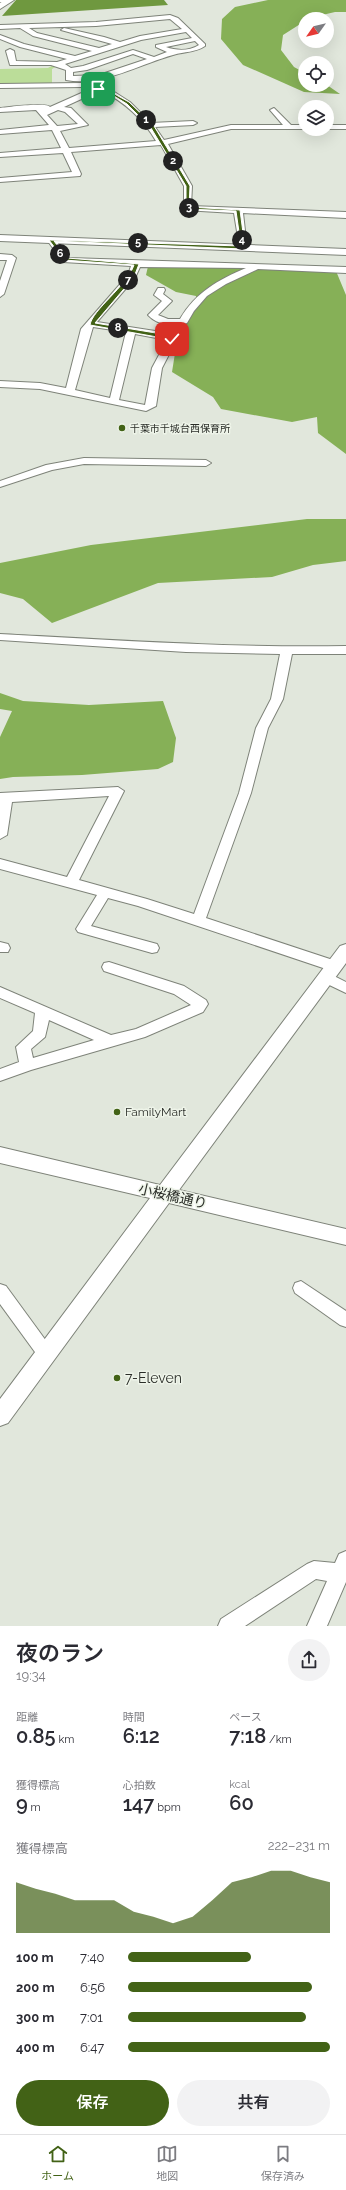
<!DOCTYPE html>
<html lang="ja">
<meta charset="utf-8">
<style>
body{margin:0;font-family:Raleway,"Noto Sans JP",sans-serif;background:#f2f2f3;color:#2b2b33;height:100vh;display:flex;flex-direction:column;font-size:15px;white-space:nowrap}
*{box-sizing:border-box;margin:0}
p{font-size:13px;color:#7c7c81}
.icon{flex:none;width:22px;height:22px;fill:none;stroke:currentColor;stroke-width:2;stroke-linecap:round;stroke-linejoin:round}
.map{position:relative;height:1626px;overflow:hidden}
.drawer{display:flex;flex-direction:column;background:#fff;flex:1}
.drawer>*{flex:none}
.needle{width:26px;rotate:236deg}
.controls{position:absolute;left:298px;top:12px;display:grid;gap:8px}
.controls a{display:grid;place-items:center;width:36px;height:36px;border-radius:50%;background:#fff;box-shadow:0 4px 16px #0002;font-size:20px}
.pin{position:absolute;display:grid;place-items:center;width:34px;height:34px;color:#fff;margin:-17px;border-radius:8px;box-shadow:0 2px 6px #0006}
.km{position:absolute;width:20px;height:20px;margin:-10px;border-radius:50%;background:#222;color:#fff;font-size:11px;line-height:20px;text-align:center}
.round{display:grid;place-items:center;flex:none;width:42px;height:42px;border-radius:21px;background:#f2f2f3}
.summary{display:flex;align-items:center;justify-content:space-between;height:68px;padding:0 16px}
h1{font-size:22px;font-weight:600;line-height:30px}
.metrics{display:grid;grid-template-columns:repeat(3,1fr);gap:6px;height:68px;padding:4px 16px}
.metrics div{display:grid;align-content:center}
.metrics b{font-size:20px;font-weight:600}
.metrics small{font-size:11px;font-weight:400}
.metrics p{font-size:11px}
.chart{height:112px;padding:8px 16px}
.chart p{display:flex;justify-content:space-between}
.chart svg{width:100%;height:72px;margin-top:4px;fill:#426216;opacity:.7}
.primary-button{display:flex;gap:8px;margin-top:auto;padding:8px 16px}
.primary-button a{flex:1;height:46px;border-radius:24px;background:#426216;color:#fff;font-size:16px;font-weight:600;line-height:46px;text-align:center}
.primary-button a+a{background:#f2f2f3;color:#2b2b33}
ul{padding:0 16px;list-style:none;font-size:13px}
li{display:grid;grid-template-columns:64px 48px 1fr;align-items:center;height:30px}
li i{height:10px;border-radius:5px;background:#426216}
.tabs{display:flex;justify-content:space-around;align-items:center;height:56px;border-top:1px solid #e1e1e2;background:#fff;font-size:11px;color:#7c7c81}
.tabs a{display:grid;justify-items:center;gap:2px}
.tabs .current{color:#426216}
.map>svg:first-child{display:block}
.green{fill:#bd9}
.forest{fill:#86b057}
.water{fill:#6f983f}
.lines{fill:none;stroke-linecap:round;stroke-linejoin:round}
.minor-casing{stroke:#7e8379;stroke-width:2}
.tertiary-casing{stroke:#7e8379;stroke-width:2}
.minor{fill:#fff;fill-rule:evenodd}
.tertiary{fill:#fff;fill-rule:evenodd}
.route{fill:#426216;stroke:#fff}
.poi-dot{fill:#426216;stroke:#eef4e9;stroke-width:1.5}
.labels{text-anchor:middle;stroke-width:3;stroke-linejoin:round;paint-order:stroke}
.far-poi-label{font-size:10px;fill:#2a2d28;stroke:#eef4e9;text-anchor:start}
.poi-label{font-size:12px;fill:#2a2d28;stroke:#eef4e9;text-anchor:start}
.near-street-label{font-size:14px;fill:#2a2d28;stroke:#eef4e9}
.near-poi-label{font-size:14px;fill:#2a2d28;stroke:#eef4e9;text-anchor:start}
</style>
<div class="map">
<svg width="346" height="1626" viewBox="0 0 346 1626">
<rect width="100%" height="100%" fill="#e1e7dc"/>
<!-- green -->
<path class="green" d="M 55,64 L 59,65 L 52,69 L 52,83 L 0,84 L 0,69 L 48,68 Z"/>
<!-- forest -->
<g class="forest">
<path d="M 268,0 L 346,0 L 346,12 L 335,12 L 305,19 L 305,21 L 283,35 L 281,50 L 294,67 L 305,73 L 305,85 L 327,85 L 340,94 L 304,92 L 243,65 L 221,39 L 222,19 L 235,7 Z"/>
<path d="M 149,262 L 248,269 L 336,271 L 346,295 L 346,454 L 318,433 L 317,417 L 292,422 L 221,409 L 213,397 L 172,372 L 180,322 L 196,304 L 196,296 L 176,292 L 146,275 Z"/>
<path d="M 307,519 L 346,519 L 346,561 L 313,565 L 272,577 L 158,583 L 52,623 L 23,599 L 0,593 L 0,563 L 91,545 Z"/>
<path d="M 0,693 L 23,701 L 89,705 L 163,701 L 176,738 L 173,762 L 158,769 L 82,775 L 13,777 L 0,779 L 0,737 L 12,711 L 0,709 Z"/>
</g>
<!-- water -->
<path class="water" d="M 16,0 L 164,0 L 168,5 L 2,16 Z"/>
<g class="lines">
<defs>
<g id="minor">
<path d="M 0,0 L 11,0 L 11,1 L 8,3 L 0,2 Z"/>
<path d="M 170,15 L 178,18 L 205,44 L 205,46 C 195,53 185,51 173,55 C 140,64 102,87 66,80 L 66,70 L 51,65 L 10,65 L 6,51 L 10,49 L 14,51 L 16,61 L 57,62 L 67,59 L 20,47 L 0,39 L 0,35 L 24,44 L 75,56 L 92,51 L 33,36 L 20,28 L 0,29 L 0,25 L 96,22 ZM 170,19 L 182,29 L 140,36 L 120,42 L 104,37 L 64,28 L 61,30 L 112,44 L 99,48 L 37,33 L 29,28 L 96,26 ZM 186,32 L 192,38 L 156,45 L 156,47 L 167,52 L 154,57 L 133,50 L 83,66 L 71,68 L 65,64 L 141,40 ZM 195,41 L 199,45 C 189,51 177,51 166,47 ZM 133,54 L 147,59 L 99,75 L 73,76 L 73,72 L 87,70 Z"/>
<path d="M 81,83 L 84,83 L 84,87 L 0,88 L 0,84 Z"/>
<path d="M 99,83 L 105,83 L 105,86 L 130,102 L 151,123 L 193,121 L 197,123 L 193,125 L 155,127 L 164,140 L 231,125 L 283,125 L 270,110 L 274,108 L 291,125 L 305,125 L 305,129 L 231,129 L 168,144 L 192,186 L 191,206 L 346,212 L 346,218 L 243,213 L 247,248 L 240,250 L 234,213 L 184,210 L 184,186 L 161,145 L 71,152 L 81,174 L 80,176 L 0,182 L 0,178 L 72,172 L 63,153 L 0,157 L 0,153 L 61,148 L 52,130 L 0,134 L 0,130 L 49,125 L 36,110 L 0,112 L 0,108 C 9,107 47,102 50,107 L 95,87 ZM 101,90 C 124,102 143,118 156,141 L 69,148 L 60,131 L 88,125 L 71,108 L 64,107 ZM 58,110 L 65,112 L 78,124 L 57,126 L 47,115 Z"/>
<rect x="327" y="125" width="19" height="4"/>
<path d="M 48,238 L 54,238 L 69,258 L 346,267 L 346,273 L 258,269 L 226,284 L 207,296 L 194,311 L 187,323 C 174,326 158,326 148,315 L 162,301 L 154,295 L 158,288 L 164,288 L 165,290 L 163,294 L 172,301 L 158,315 L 168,319 L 180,319 C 196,292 218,280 246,268 L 140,267 L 135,278 L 97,322 L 168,333 L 177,339 L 162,368 L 156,406 L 146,411 L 40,389 L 0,387 L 0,381 L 40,383 L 66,388 L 81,329 L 128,275 L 131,266 L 63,262 L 47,240 ZM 93,327 L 126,332 L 110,398 L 75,390 ZM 135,334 L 167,340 L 152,368 L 145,405 L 119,400 Z"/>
<path d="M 0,254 L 12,255 L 16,258 L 4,294 L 0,297 L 0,281 L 7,260 L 0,260 Z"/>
<path d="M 84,458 L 206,460 L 211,463 L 206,466 L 84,464 L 52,470 L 0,487 L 0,481 L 46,465 Z"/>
<path d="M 0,634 C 115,640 230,648 346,646 L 346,654 L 292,654 L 283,699 L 268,728 L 251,793 L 206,918 L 339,962 L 341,966 L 339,970 L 329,970 L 138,906 L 108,898 L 91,926 L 157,944 L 159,948 L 157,952 L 152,953 L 78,932 L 76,929 L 97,895 L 0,869 L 0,859 L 67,877 L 109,796 L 12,802 L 7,835 L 0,839 L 0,793 L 118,787 L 124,791 L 79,880 L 147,899 L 194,914 L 239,793 L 256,728 L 271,699 L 280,654 L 186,652 L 0,640 Z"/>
<path d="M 0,942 L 8,944 L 10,948 L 8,952 L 0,952 Z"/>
<path d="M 109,962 L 184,986 L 206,1000 L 208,1004 L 203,1012 L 145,1037 L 31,1070 L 0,1081 L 0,1069 L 19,1062 L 16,1047 L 33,1031 L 35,1013 L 0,998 L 0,987 L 111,1035 L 136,1029 L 191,1005 L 174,994 L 104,971 L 102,967 L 104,963 ZM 49,1020 L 94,1040 L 33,1058 L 31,1049 L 45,1037 Z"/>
<path d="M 326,972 L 346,982 L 346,993 L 321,981 L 319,977 L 321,973 Z"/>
<path d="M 301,1281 L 346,1311 L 346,1327 L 340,1325 L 295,1293 L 293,1288 L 295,1283 Z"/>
<path d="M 0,1284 L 6,1286 L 52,1349 L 55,1354 L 52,1359 L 46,1361 L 40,1359 L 0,1304 Z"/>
<path d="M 346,1551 L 346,1582 L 327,1626 L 307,1626 L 327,1581 L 316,1579 L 245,1626 L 218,1626 L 221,1619 L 307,1564 L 314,1561 L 335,1563 L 339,1554 Z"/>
</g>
<g id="tertiary">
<path d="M 5,0 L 14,0 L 0,9 L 0,3 Z"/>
<path d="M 0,235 L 346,249 L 346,255 L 0,241 Z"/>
<path d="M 346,944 L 346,963 L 179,1190 L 346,1229 L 346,1245 L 169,1203 L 8,1423 L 0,1426 L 0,1399 L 150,1198 L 0,1163 L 0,1147 L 160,1185 L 340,946 Z"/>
</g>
</defs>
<!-- minor casing -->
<use href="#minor" class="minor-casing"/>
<!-- tertiary casing -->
<use href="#tertiary" class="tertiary-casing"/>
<!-- minor -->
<use href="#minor" class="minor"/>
<!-- tertiary -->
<use href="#tertiary" class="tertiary"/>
</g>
<!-- route -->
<path class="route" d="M 100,86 L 129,102 L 154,126 L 190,186 L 189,207 L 240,210 L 245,248 L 243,249 L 54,241 L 67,258 L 139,264 L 134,277 L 95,323 L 168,335 L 174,340 L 90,325 C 92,310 127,286 134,265 L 64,260 L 49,240 L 241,246 L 236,211 L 186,209 L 186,186 L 151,128 L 127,104 L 101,88 L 97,90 Z"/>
<!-- markers -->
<g class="poi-dot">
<circle cx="122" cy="428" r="4"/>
<circle cx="117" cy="1112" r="4"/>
<circle cx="117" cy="1378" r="4"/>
</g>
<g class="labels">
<!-- far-poi labels -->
<g class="far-poi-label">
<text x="130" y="432">千葉市千城台西保育所</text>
</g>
<!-- poi labels -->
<g class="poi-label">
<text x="125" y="1116">FamilyMart</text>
</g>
<!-- near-street labels -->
<g class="near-street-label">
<text transform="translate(173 1196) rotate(13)" y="5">小桜橋通り</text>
</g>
<!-- near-poi labels -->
<g class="near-poi-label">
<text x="125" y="1383">7-Eleven</text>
</g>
</g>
</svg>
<div class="controls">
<a><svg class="needle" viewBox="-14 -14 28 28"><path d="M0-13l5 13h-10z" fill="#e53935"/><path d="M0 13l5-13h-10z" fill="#7c7c81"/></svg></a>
<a><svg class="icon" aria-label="locate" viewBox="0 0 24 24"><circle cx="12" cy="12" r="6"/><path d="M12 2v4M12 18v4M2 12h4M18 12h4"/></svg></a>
<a><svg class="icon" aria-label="layers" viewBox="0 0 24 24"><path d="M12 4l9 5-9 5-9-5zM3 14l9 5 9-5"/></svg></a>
</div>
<div class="pin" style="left:98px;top:89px;background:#1e9e55"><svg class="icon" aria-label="arrive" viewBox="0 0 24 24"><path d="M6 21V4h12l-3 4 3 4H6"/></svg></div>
<div class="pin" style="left:172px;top:339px;background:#d93025"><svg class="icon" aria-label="check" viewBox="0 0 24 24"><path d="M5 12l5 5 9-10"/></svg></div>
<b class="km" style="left:146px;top:120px">1</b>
<b class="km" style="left:173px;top:161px">2</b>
<b class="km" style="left:189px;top:208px">3</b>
<b class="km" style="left:242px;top:240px">4</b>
<b class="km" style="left:138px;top:243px">5</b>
<b class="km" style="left:60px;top:254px">6</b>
<b class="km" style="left:128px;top:280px">7</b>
<b class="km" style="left:118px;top:328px">8</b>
</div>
<section class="drawer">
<div class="summary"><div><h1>夜のラン</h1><p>19:34</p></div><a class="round"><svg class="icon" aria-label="share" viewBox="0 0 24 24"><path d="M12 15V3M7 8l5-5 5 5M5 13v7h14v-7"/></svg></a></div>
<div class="metrics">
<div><p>距離</p><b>0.85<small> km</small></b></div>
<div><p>時間</p><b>6:12</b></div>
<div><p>ペース</p><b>7:18<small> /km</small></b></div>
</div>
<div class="metrics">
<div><p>獲得標高</p><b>9<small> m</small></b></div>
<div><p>心拍数</p><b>147<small> bpm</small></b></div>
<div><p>kcal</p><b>60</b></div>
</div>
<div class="chart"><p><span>獲得標高</span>222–231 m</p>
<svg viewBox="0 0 160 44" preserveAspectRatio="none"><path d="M0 44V13L10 17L20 20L30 24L40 24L50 24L60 31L70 34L80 38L90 34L100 24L110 13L120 10L130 6L140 6L150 10L160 13V44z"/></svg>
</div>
<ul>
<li><b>100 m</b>7:40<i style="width:61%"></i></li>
<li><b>200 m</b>6:56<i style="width:91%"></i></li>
<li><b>300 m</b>7:01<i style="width:88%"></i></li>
<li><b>400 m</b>6:47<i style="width:100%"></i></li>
</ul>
<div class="primary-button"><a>保存</a><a>共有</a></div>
</section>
<nav class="tabs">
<a class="current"><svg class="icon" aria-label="home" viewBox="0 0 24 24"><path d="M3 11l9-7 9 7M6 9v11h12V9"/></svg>ホーム</a>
<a><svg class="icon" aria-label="map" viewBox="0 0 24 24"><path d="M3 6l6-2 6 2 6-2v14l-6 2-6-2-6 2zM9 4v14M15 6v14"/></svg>地図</a>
<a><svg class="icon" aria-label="saved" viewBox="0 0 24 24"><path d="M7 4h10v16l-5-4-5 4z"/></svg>保存済み</a>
</nav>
